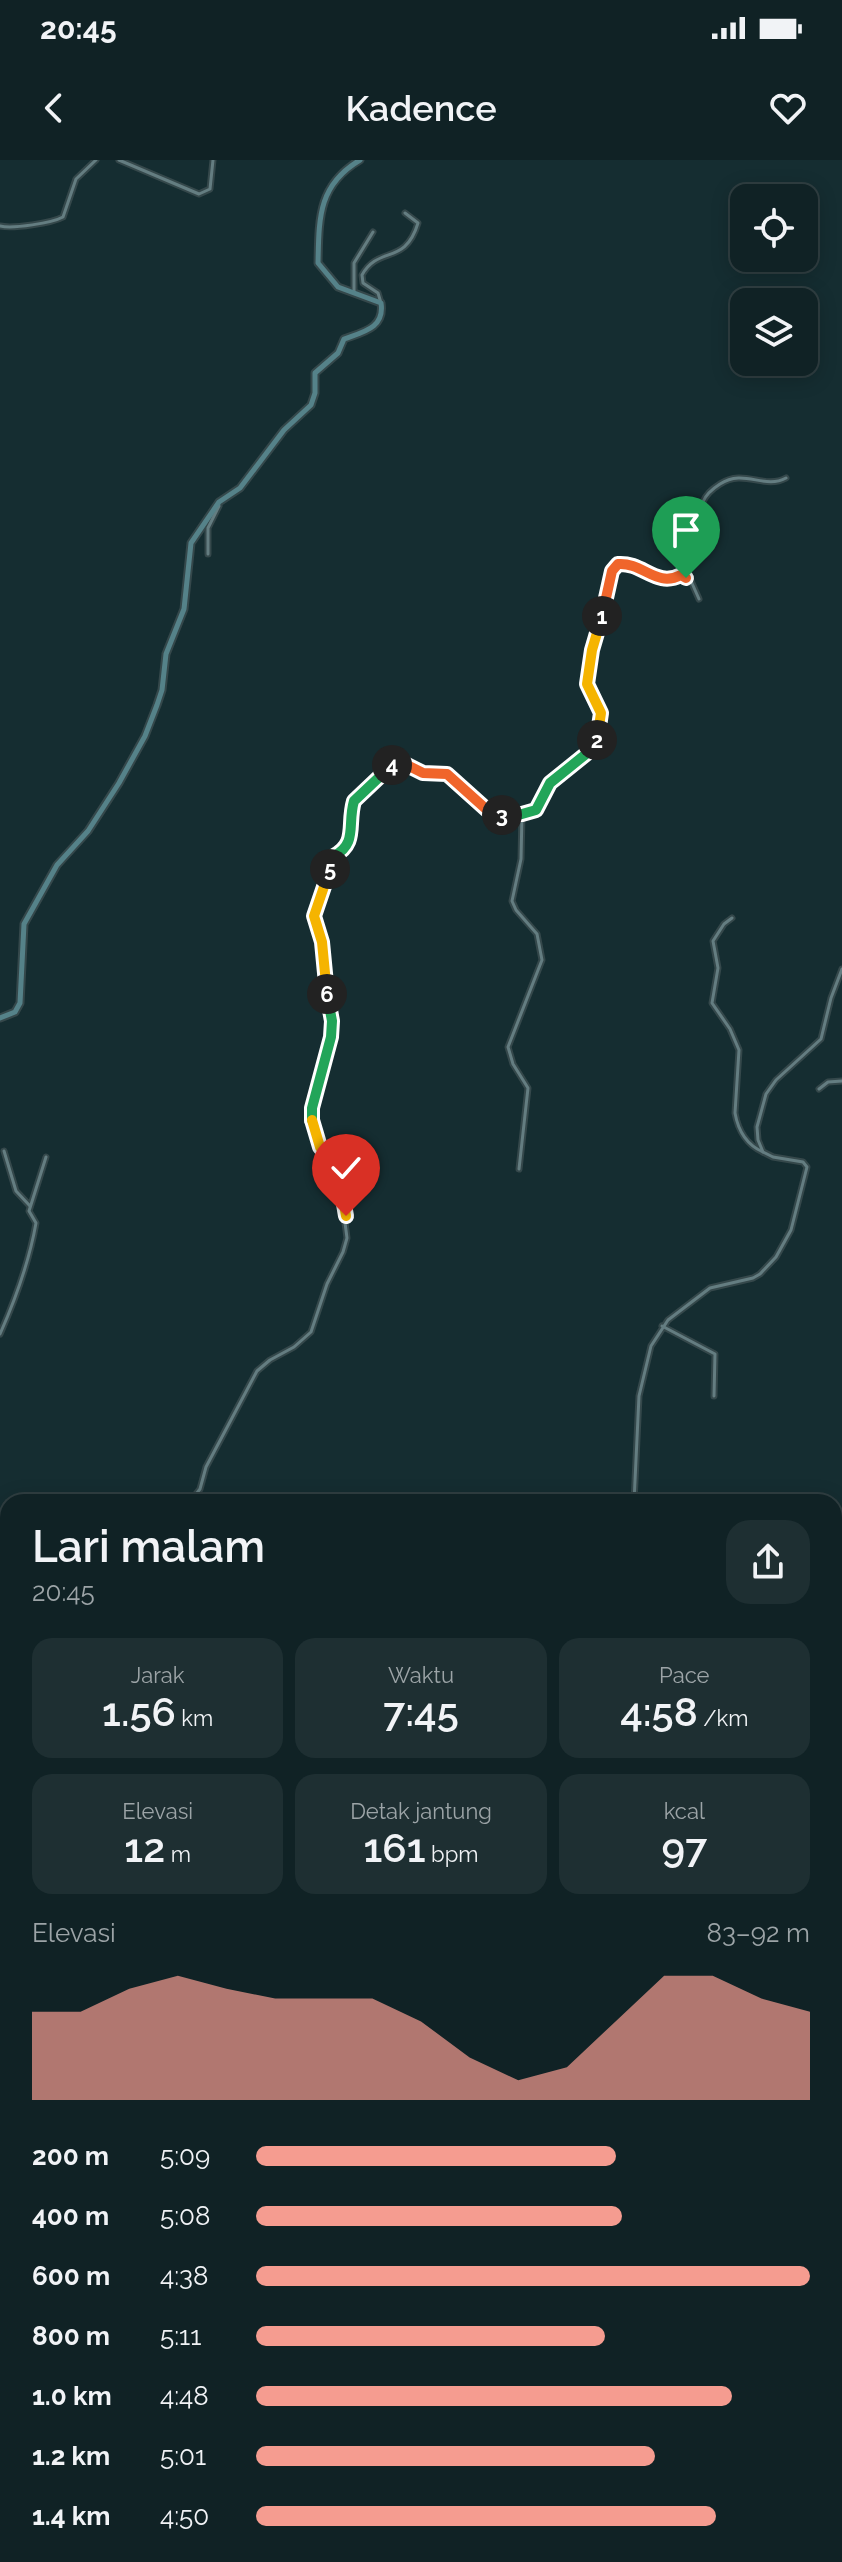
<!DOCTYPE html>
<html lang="id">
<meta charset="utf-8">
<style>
body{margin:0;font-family:Raleway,sans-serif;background:#1e2f32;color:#f1f3f6;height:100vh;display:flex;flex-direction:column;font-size:30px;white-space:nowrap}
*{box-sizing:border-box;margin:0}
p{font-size:26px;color:#9ca4a7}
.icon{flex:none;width:44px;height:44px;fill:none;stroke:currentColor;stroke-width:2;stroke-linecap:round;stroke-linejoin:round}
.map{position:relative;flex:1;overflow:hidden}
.drawer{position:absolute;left:0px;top:1334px;width:842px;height:1068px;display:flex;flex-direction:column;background:#102225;border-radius:24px 24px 0 0;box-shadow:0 4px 20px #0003,0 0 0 2px #303f42}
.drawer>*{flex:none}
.fabs{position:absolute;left:730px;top:24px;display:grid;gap:16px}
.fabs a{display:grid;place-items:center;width:88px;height:88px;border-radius:16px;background:#102225;box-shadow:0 4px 20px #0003,0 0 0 2px #303f42;font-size:40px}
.pin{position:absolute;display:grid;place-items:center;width:68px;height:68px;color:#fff;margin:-82px -34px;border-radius:50% 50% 50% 0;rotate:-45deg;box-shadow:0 0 8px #0007}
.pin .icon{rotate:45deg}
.km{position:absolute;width:40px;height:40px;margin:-20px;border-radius:50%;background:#222;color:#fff;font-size:22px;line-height:40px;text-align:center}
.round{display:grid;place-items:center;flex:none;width:84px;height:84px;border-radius:24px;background:#1e2f32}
.overview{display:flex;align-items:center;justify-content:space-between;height:136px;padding:0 32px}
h1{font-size:44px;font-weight:600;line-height:60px}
.stats{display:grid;grid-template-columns:repeat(3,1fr);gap:12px;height:136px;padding:8px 32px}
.stats div{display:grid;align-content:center;border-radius:20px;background:#1e2f32;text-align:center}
.stats b{font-size:40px;font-weight:600}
.stats small{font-size:22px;font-weight:400}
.stats p{font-size:22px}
.chart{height:224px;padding:16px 32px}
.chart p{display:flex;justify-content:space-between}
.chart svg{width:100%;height:144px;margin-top:8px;fill:#f59c90;opacity:.7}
ul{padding:0 32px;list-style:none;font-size:26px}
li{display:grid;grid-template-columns:128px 96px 1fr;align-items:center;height:60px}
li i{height:20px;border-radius:10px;background:#f59c90}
.status{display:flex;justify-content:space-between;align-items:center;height:56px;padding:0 40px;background:#102225;direction:ltr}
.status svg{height:22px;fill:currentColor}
header{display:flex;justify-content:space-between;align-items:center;height:104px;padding:0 32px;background:#102225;font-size:36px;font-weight:600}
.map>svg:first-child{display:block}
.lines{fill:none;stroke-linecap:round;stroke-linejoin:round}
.street-casing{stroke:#35484b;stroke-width:7}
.secondary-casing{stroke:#35484b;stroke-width:9}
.street{stroke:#647d81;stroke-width:3}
.secondary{stroke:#558289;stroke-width:5}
.split-1-casing{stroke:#fff;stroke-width:16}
.split-2-casing{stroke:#fff;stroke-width:16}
.split-3-casing{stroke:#fff;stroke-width:16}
.split-4-casing{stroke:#fff;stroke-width:16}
.split-5-casing{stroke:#fff;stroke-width:16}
.split-6-casing{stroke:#fff;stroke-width:16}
.split-7-casing{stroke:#fff;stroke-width:16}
.split-8-casing{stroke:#fff;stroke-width:16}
.split-1{stroke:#f0652b;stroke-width:10}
.split-2{stroke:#f5b400;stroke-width:10}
.split-3{stroke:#22a559;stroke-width:10}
.split-4{stroke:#f0652b;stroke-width:10}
.split-5{stroke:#22a559;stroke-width:10}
.split-6{stroke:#f5b400;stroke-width:10}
.split-7{stroke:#22a559;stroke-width:10}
.split-8{stroke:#f5b400;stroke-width:10}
</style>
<div class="status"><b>20:45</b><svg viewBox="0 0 49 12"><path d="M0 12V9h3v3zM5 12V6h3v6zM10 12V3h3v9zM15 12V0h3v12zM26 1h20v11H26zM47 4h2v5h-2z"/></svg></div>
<header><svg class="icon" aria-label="back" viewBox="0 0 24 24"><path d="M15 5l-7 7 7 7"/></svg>Kadence<svg class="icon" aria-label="heart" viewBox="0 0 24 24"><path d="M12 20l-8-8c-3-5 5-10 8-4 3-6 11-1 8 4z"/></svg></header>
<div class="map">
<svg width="842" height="2402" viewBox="0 0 842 2402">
<rect width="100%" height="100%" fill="#152d31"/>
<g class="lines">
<defs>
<g id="street">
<path d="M 119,0 L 199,34 L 210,29 L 213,0"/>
<path d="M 0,66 C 13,69 52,63 63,57 L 76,19 L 96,0"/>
<path d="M 354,133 L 354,103 L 373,72"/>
<path d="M 381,143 L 378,133 L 363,123 L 362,115 C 379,85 405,106 418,63 L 405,53"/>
<path d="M 208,394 L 208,368 L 219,346"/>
<path d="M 681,415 L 691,421 L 699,439"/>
<path d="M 732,758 L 724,764 L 713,781 L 718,808 L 712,843 L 730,869 L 739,890 L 735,953 C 738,970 747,985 763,992"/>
<path d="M 819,929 L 828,922 L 842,921"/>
<path d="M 4,991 L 16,1031 L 30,1046"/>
<path d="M 519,1009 L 528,928 L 513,904 L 508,887 L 542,800 L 537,774 L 516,750 L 512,741 L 521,699 L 522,654"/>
<path d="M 662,1166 L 715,1194 L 714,1236"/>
<path d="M 0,1174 C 16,1138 29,1103 36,1063 L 29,1051 L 46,997"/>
<path d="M 190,1342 L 200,1329 L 206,1307 L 257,1211 L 270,1200 L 294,1187 L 311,1172 L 327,1124 L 343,1092 L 347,1078 L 338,1009 L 316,978 L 312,948 L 318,920 L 327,900 L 332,861 L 327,840 L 322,782 L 314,752 L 333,698 L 350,684 L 354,641 L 384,610 L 399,601 L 423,613 L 447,614 L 476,640 L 496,654 L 522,654 L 536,650 L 550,623 L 586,594 L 596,581 L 601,553 L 587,524 L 592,490 L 614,406 C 638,395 654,429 679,417 C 690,411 685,399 691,389 C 694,383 695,386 698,379 C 706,359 690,343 720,324 C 744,308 764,330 786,318"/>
<path d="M 634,1342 L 639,1236 L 651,1186 L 668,1160 L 710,1128 L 753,1118 L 760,1114 L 776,1097 L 791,1070 L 807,1007 L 803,1002 L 773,997 L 763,992 L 758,980 L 757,967 L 766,934 L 776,920 L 821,879 L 831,838 L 842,809"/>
<path d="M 0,1517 L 8,1499"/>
<path d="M 834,1761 L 842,1756"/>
<path d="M 834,1814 L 842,1818"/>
<path d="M 834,1839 L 842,1842"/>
<path d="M 0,1845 L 8,1835"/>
<path d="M 834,1862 L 842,1866"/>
<path d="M 0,1897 L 8,1902"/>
<path d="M 834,1926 L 842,1968"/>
<path d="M 0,1992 L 8,1987"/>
<path d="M 0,1996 L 8,1994"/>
<path d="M 834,2134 L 842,2118"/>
<path d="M 64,2402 L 66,2394"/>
<path d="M 354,2402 L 356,2394"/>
<path d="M 520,2402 L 523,2394"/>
<path d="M 688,2402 L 690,2394"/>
</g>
<path id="secondary" d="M 0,858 L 15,852 L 20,843 L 24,764 L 57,705 L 88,671 L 119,623 L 145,576 L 157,545 L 162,530 L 166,494 L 184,449 L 191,383 L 219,342 L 240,328 L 284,270 L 311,245 L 315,233 L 315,213 L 338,193 L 344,179 C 363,172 385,168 381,143 L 338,127 L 318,103 C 319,58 318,25 360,0"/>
</defs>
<!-- street casing -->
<use href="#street" class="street-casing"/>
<!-- secondary casing -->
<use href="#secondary" class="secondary-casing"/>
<!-- street -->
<use href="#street" class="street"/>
<!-- secondary -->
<use href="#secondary" class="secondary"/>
</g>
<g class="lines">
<defs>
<path id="split-1" d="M 602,456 L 612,411 L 618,404 C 643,402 656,428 681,415 L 686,418"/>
<path id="split-2" d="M 597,580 L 601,553 L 587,524 L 592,490 L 602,456"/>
<path id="split-3" d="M 502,655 L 522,654 L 536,650 L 550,623 L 586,594 L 597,580"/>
<path id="split-4" d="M 392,605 L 399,601 L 423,613 L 447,614 L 486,649 L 502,655"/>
<path id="split-5" d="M 330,709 L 334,696 C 358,683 347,665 354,641 L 392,605"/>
<path id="split-6" d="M 327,834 L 322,782 L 314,756 L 330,709"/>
<path id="split-7" d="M 312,960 L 312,948 L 331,877 L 332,861 L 327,834"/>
<path id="split-8" d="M 312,960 L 320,987 L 338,1009 L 346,1056"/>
</defs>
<!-- split-1 casing -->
<use href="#split-1" class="split-1-casing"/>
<!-- split-2 casing -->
<use href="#split-2" class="split-2-casing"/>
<!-- split-3 casing -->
<use href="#split-3" class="split-3-casing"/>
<!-- split-4 casing -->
<use href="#split-4" class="split-4-casing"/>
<!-- split-5 casing -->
<use href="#split-5" class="split-5-casing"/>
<!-- split-6 casing -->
<use href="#split-6" class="split-6-casing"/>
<!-- split-7 casing -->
<use href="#split-7" class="split-7-casing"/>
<!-- split-8 casing -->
<use href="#split-8" class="split-8-casing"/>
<!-- split-1 -->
<use href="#split-1" class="split-1"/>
<!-- split-2 -->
<use href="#split-2" class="split-2"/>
<!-- split-3 -->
<use href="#split-3" class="split-3"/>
<!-- split-4 -->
<use href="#split-4" class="split-4"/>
<!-- split-5 -->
<use href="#split-5" class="split-5"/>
<!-- split-6 -->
<use href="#split-6" class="split-6"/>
<!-- split-7 -->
<use href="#split-7" class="split-7"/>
<!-- split-8 -->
<use href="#split-8" class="split-8"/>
</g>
</svg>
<div class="fabs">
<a><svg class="icon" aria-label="locate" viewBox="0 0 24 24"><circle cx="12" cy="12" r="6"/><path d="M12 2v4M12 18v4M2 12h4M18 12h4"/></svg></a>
<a><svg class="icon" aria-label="layers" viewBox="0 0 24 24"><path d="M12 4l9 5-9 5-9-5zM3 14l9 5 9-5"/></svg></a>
</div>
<div class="pin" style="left:686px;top:418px;background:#1e9e55"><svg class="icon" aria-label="arrive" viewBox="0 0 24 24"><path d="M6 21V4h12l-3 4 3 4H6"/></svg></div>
<div class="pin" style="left:346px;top:1056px;background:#d93025"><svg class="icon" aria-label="check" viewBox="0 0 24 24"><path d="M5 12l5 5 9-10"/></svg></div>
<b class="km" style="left:602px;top:456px">1</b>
<b class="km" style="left:597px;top:580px">2</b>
<b class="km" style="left:502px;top:655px">3</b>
<b class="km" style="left:392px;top:605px">4</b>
<b class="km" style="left:330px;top:709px">5</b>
<b class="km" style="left:327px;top:834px">6</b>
<section class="drawer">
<div class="overview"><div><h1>Lari malam</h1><p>20:45</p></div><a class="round"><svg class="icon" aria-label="share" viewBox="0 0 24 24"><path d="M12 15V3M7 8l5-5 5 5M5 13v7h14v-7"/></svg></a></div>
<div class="stats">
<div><p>Jarak</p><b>1.56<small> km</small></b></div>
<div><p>Waktu</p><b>7:45</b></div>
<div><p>Pace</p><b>4:58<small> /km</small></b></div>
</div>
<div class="stats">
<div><p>Elevasi</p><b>12<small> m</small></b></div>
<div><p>Detak jantung</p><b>161<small> bpm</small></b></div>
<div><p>kcal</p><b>97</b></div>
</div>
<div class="chart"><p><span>Elevasi</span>83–92 m</p>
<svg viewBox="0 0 160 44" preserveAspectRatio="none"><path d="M0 44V17L10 17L20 10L30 6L40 10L50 13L60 13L70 13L80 20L90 31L100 38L110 34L120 20L130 6L140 6L150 13L160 17V44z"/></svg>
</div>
<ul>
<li><b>200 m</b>5:09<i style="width:65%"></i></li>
<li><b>400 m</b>5:08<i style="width:66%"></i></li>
<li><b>600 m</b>4:38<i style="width:100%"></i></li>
<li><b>800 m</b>5:11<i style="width:63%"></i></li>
<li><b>1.0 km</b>4:48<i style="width:86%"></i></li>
<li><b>1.2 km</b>5:01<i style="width:72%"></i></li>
<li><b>1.4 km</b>4:50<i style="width:83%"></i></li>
</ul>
</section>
</div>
